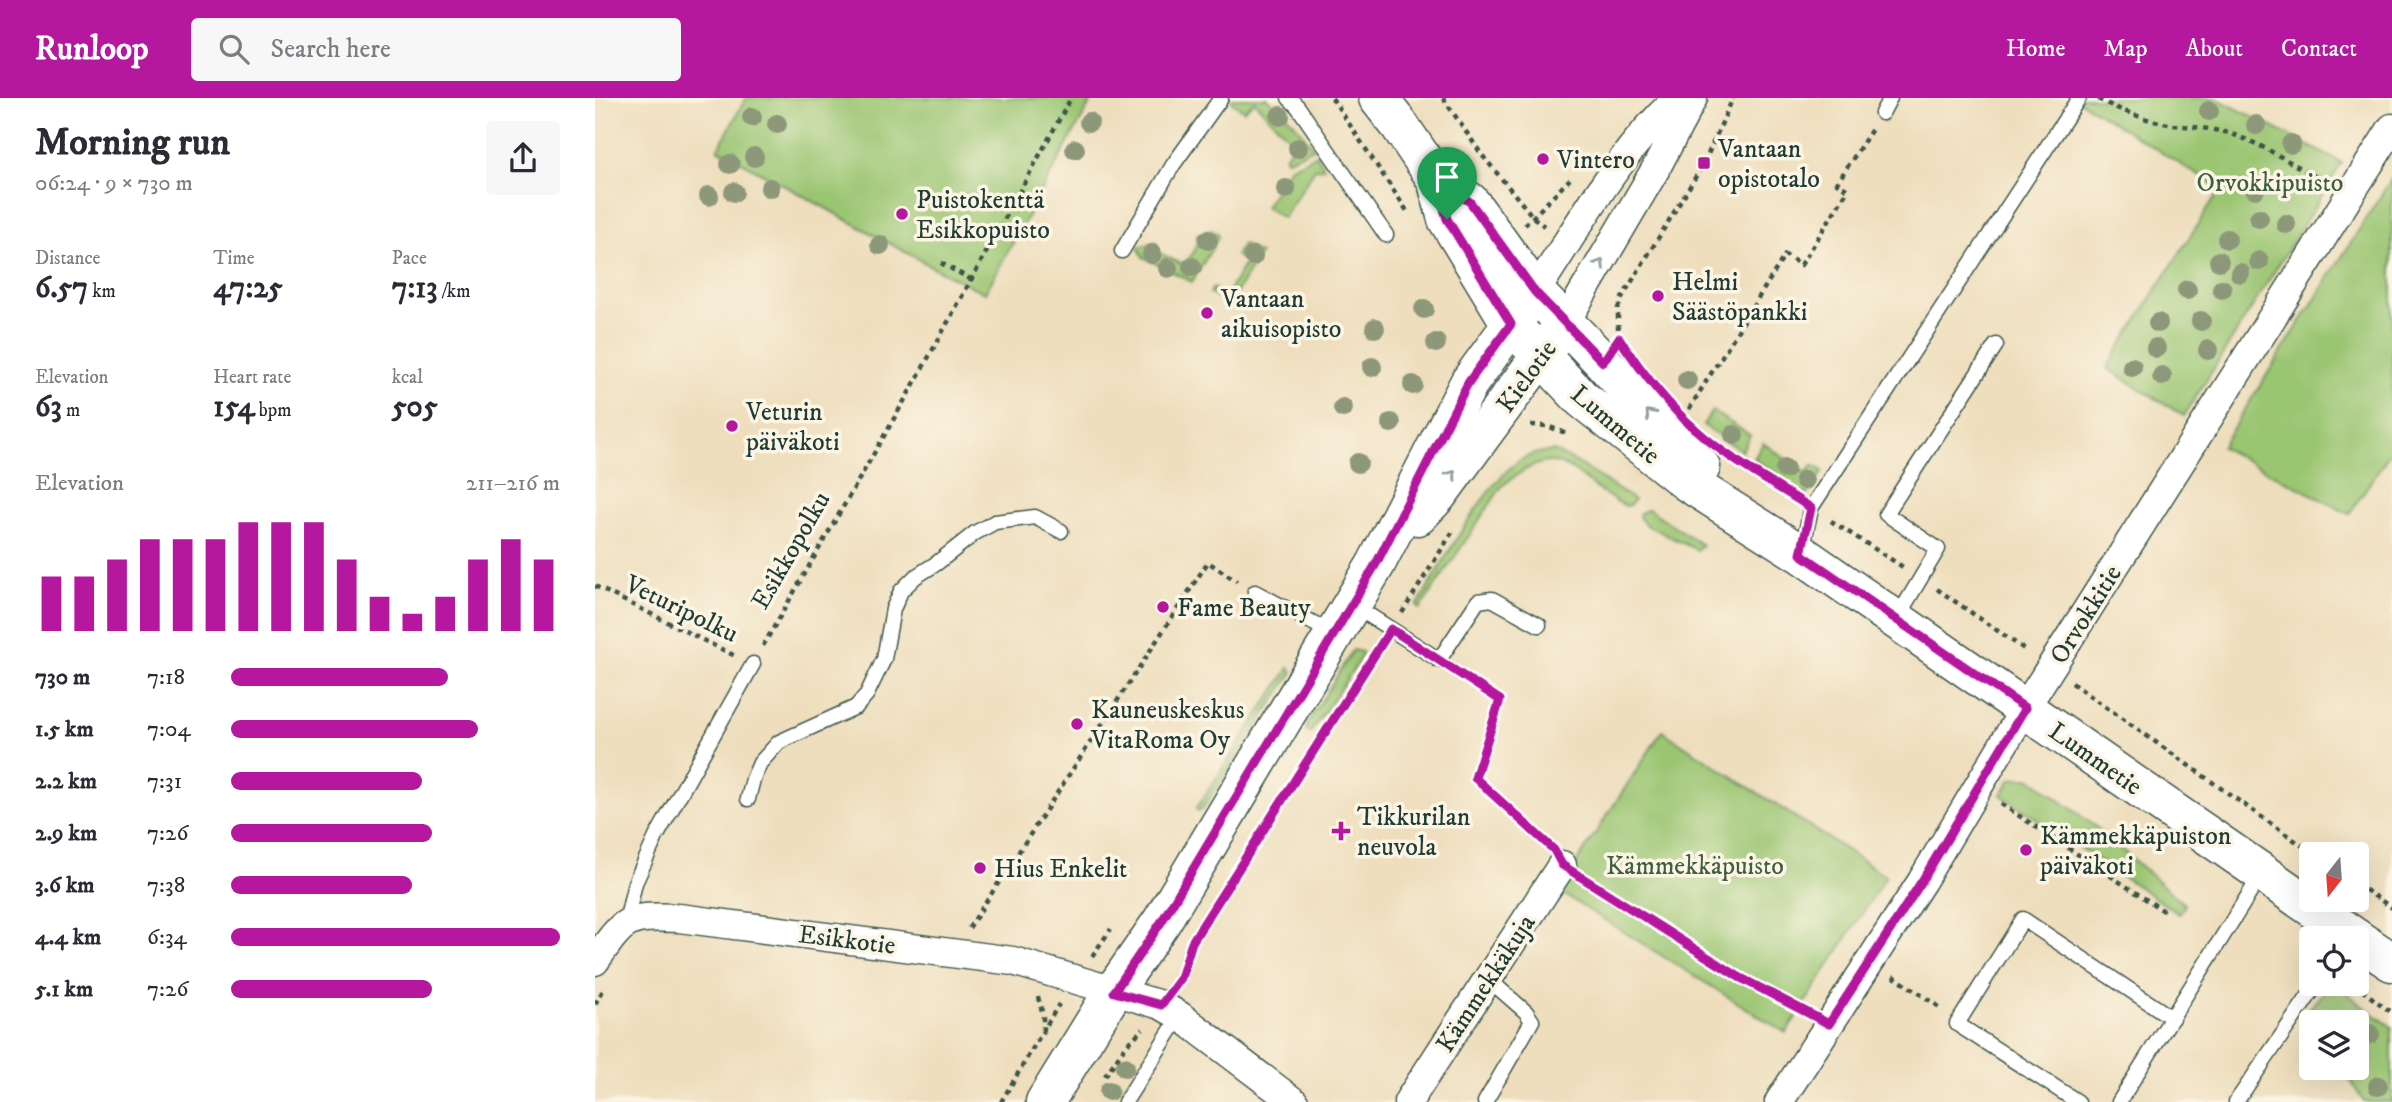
<!DOCTYPE html>
<meta charset="utf-8">
<style>
body{margin:0;font-family:"IM FELL DW Pica",serif;background:#f7f7f7;color:#2b2b33;height:100vh;display:flex;flex-direction:column;font-size:26px;white-space:nowrap}
*{box-sizing:border-box;margin:0}
p{font-size:23px;color:#7c7c81}
.icon{flex:none;width:38px;height:38px;fill:none;stroke:currentColor;stroke-width:2;stroke-linecap:round;stroke-linejoin:round}
.map{position:relative;flex:1;overflow:hidden}
.side{display:flex;flex-direction:column;background:#fff;width:595px}
.side>*{flex:none}
.needle{width:46px;rotate:197deg}
.fabs{position:absolute;left:1704px;top:744px;display:grid;gap:14px}
.fabs a{display:grid;place-items:center;width:70px;height:70px;border-radius:7px;background:#fff;box-shadow:0 7px 28px #0002;font-size:35px}
.pin{position:absolute;display:grid;place-items:center;width:60px;height:60px;color:#fff;margin:-72px -30px;border-radius:50% 50% 50% 0;rotate:-45deg;box-shadow:0 0 7px #0007}
.pin .icon{rotate:45deg}
.round{display:grid;place-items:center;flex:none;width:74px;height:74px;border-radius:7px;background:#f7f7f7}
.summary{display:flex;align-items:center;justify-content:space-between;height:119px;padding:0 35px}
h1{font-size:38px;font-weight:800;line-height:52px}
.figures{display:grid;grid-template-columns:repeat(3,1fr);gap:10px;height:119px;padding:7px 35px}
.figures div{display:grid;align-content:center}
.figures b{font-size:30px;font-weight:800}
.figures small{font-size:19px;font-weight:400}
.figures p{font-size:19px}
.chart{height:196px;padding:14px 35px}
.chart p{display:flex;justify-content:space-between}
.chart svg{width:100%;height:126px;margin-top:7px;stroke:#b5179e;stroke-width:6}
ul{padding:0 35px;list-style:none;font-size:23px}
li{display:grid;grid-template-columns:112px 84px 1fr;align-items:center;height:52px}
li i{height:18px;border-radius:9px;background:#b5179e}
header{display:flex;align-items:center;gap:42px;box-sizing:border-box;height:98px;padding:0 35px;background:#b5179e;color:#fff}
header strong{font-size:33px}
nav{display:flex;gap:38px;margin-inline-start:auto;font-size:24px}
.search{width:490px;height:63px;background:#f7f7f7;display:flex;align-items:center;gap:18px;box-sizing:border-box;padding:0 24px;border-radius:7px;color:#7c7c81;font-size:26px}
main{display:flex;flex:1;min-height:0}
.map>svg:first-child{display:block}
.green{fill:#9ac571;stroke:#5c8152;stroke-width:2}
.lines{fill:none;stroke-linecap:round;stroke-linejoin:round}
.lane-casing{stroke:#3e5549;stroke-width:17}
.street-casing{stroke:#3e5549;stroke-width:31}
.secondary-casing{stroke:#3e5549;stroke-width:41}
.path{stroke:#3e5549;stroke-width:4.5;stroke-dasharray:5 5;stroke-linecap:butt}
.lane{stroke:#fff;stroke-width:14}
.street{stroke:#fff;stroke-width:28}
.secondary{stroke:#fff;stroke-width:38}
.tree{fill:#8d987a}
.oneway{stroke:#8f9e9a}
.route-casing{stroke:#fff;stroke-width:14}
.route{stroke:#b5179e;stroke-width:9}
.poi-dot{fill:#b5179e;stroke:#fcf5e5;stroke-width:2.5}
.labels{text-anchor:middle;stroke-width:7;stroke-linejoin:round;paint-order:stroke}
.poi-label{font-size:26px;fill:#1f3d34;stroke:#fcf5e5;text-anchor:start}
.park-label{font-size:26px;fill:#3e5f43;stroke:#fcf5e5}
.street-label{font-size:26px;fill:#1f3d34;stroke:#fcf5e5}
</style>
<header>
<strong>Runloop</strong>
<div class="search"><svg class="icon" aria-label="search" viewBox="0 0 24 24"><circle cx="10" cy="10" r="6"/><path d="M15 15l6 6"/></svg>Search here</div>
<nav><a>Home</a><a>Map</a><a>About</a><a>Contact</a></nav>
</header>
<main>
<section class="side">
<div class="summary"><div><h1>Morning run</h1><p>06:24 · 9 × 730 m</p></div><a class="round"><svg class="icon" aria-label="share" viewBox="0 0 24 24"><path d="M12 15V3M7 8l5-5 5 5M5 13v7h14v-7"/></svg></a></div>
<div class="figures">
<div><p>Distance</p><b>6.57<small> km</small></b></div>
<div><p>Time</p><b>47:25</b></div>
<div><p>Pace</p><b>7:13<small> /km</small></b></div>
</div>
<div class="figures">
<div><p>Elevation</p><b>63<small> m</small></b></div>
<div><p>Heart rate</p><b>154<small> bpm</small></b></div>
<div><p>kcal</p><b>505</b></div>
</div>
<div class="chart"><p><span>Elevation</span>211–216 m</p>
<svg viewBox="0 0 160 44" preserveAspectRatio="none"><path d="M5 44V25M15 44V25M25 44V19M35 44V12M45 44V12M55 44V12M65 44V6M75 44V6M85 44V6M95 44V19M105 44V32M115 44V38M125 44V32M135 44V19M145 44V12M155 44V19"/></svg>
</div>
<ul>
<li><b>730 m</b>7:18<i style="width:66%"></i></li>
<li><b>1.5 km</b>7:04<i style="width:75%"></i></li>
<li><b>2.2 km</b>7:31<i style="width:58%"></i></li>
<li><b>2.9 km</b>7:26<i style="width:61%"></i></li>
<li><b>3.6 km</b>7:38<i style="width:55%"></i></li>
<li><b>4.4 km</b>6:34<i style="width:100%"></i></li>
<li><b>5.1 km</b>7:26<i style="width:61%"></i></li>
</ul>
</section>
<div class="map">
<svg width="1797" height="1004" viewBox="0 0 1797 1004">
<rect width="100%" height="100%" fill="#fcf5e5"/>
<filter id="ink" filterUnits="userSpaceOnUse"><feTurbulence type="fractalNoise" baseFrequency=".0143" numOctaves="2"/><feDisplacementMap in="SourceGraphic" scale="14" xChannelSelector="R" yChannelSelector="G"/><feConvolveMatrix kernelMatrix="1 2 1 2 8 2 1 2 1" color-interpolation-filters="sRGB"/></filter>
<filter id="wash" filterUnits="userSpaceOnUse"><feTurbulence type="fractalNoise" baseFrequency=".00686" numOctaves="4" result="noise"/><feDisplacementMap in="SourceGraphic" scale="28" xChannelSelector="R" yChannelSelector="G"/><feGaussianBlur stdDeviation="1.57" result="paint"/><feColorMatrix in="noise" values="0 0 0 0 0 0 0 0 0 0 0 0 0 0 0 0 0 1.4 0 .05"/><feComposite in="paint" operator="in"/></filter>
<g filter="url(#wash)">
<rect width="100%" height="100%" fill="#eedebd"/>
<!-- green -->
<g class="green">
<path d="M 151,0 L 498,0 L 390,195 L 343,172 L 123,51 Z"/>
<path d="M 638,0 L 672,0 L 699,25 L 719,50 L 691,62 L 690,59 L 699,45 L 659,3 L 649,13 L 636,3 Z"/>
<path d="M 1480,0 L 1621,0 L 1747,65 L 1589,318 L 1512,270 L 1625,91 Z"/>
<path d="M 722,56 L 729,70 L 720,71 L 688,120 L 670,109 L 694,70 Z"/>
<path d="M 1797,80 L 1797,352 L 1754,416 L 1626,349 Z"/>
<path d="M 617,132 L 623,136 L 623,140 L 597,184 L 548,159 L 543,149 L 561,144 L 564,155 L 587,166 C 598,158 604,150 602,136 Z"/>
<path d="M 648,146 L 665,156 L 633,208 L 615,195 L 618,190 L 631,197 L 651,164 L 641,157 Z"/>
<path d="M 1117,313 L 1155,337 L 1147,353 L 1108,327 Z"/>
<path d="M 1168,345 L 1211,375 L 1218,367 L 1228,373 L 1212,397 L 1159,361 Z"/>
<path d="M 959,353 L 981,364 L 1039,402 L 1035,407 L 1031,408 C 975,383 972,335 907,388 L 825,511 L 822,508 C 845,470 891,382 927,361 C 937,355 947,354 959,353 Z"/>
<path d="M 1054,411 L 1107,447 L 1102,452 L 1051,427 L 1044,419 L 1045,415 Z"/>
<path d="M 758,552 L 767,554 L 768,557 L 715,635 L 711,633 L 712,626 Z"/>
<path d="M 694,570 L 698,574 L 607,712 L 603,713 L 601,711 Z"/>
<path d="M 1067,633 L 1291,778 L 1191,935 L 963,793 Z"/>
<path d="M 1435,680 L 1502,730 L 1590,807 L 1584,816 L 1406,697 L 1416,681 Z"/>
<path d="M 1739,887 L 1744,887 L 1762,904 L 1797,929 L 1797,1004 L 1769,1004 L 1747,970 L 1762,970 L 1762,924 L 1717,924 L 1717,929 L 1708,918 L 1733,890 Z"/>
</g>
</g>
<g filter="url(#ink)">
<g class="lines">
<defs>
<g id="lane">
<path d="M 694,0 L 703,9 L 791,137"/>
<path d="M 1287,15 L 1295,0"/>
<path d="M 527,153 L 578,67 L 626,0"/>
<path d="M 1207,453 L 1216,410 L 1484,0"/>
<path d="M 660,494 L 737,535"/>
<path d="M 758,507 L 844,562 L 883,503 L 897,501 L 944,527"/>
<path d="M 1302,520 L 1343,451 L 1291,416 L 1401,247"/>
<path d="M 153,701 L 158,681 L 165,665 L 184,644 L 261,609 L 272,596 L 289,561 L 298,511 L 306,493 L 320,479 L 342,465 L 380,435 L 400,424 L 440,419 L 466,433"/>
<path d="M 31,824 L 40,785 L 61,739 L 158,566"/>
<path d="M 530,1004 L 585,918"/>
<path d="M 890,1004 L 937,923 L 931,914 L 892,880"/>
<path d="M 1483,1004 L 1362,926 L 1428,821 L 1577,920"/>
<path d="M 1524,1004 L 1666,777"/>
<path d="M 1641,1004 L 1722,886"/>
</g>
<g id="street">
<path d="M 940,194 C 984,128 1024,53 1083,0"/>
<path d="M 970,225 L 1060,72 L 1098,0"/>
<path d="M 0,863 C 30,820 31,818 84,820 L 418,863 L 566,907 L 585,918 L 699,1004"/>
<path d="M 813,1004 L 967,767"/>
<path d="M 1184,1004 L 1327,783 L 1430,610 L 1797,30"/>
</g>
<g id="secondary">
<path d="M 783,0 L 805,28 L 841,81 L 852,121 L 916,226 L 987,301 L 1092,384 L 1206,456 L 1761,840"/>
<path d="M 841,81 L 875,104 L 940,194 L 1008,264 L 1080,344 L 1106,369"/>
<path d="M 823,418 L 842,398 L 960,238"/>
<path d="M 1762,841 L 1797,864"/>
<path d="M 450,1004 L 518,894 L 567,823 L 781,466 L 874,285 L 940,194"/>
</g>
</defs>
<!-- lane casing -->
<use href="#lane" class="lane-casing"/>
<!-- street casing -->
<use href="#street" class="street-casing"/>
<!-- secondary casing -->
<use href="#secondary" class="secondary-casing"/>
<!-- path -->
<g class="path">
<path d="M 737,0 L 814,116"/>
<path d="M 848,0 L 887,57 L 939,120 L 949,128"/>
<path d="M 1503,1 C 1526,13 1553,23 1579,27 C 1597,29 1615,30 1633,35 C 1667,45 1698,67 1729,83"/>
<path d="M 930,127 L 975,81"/>
<path d="M 346,165 L 377,182"/>
<path d="M 1023,231 L 1023,210 L 1028,198 L 1109,65 L 1138,0"/>
<path d="M 1094,311 L 1190,157 L 1206,167 L 1253,92 L 1242,85 L 1277,31"/>
<path d="M 936,327 L 952,328 L 968,334 L 970,331"/>
<path d="M 1139,359 L 1199,399"/>
<path d="M 1236,423 L 1308,469"/>
<path d="M 0,488 L 140,558"/>
<path d="M 1342,491 L 1432,553"/>
<path d="M 807,515 L 858,433"/>
<path d="M 168,548 L 320,284 L 476,0"/>
<path d="M 862,573 L 905,602 L 880,680 L 950,744"/>
<path d="M 1477,585 L 1719,756"/>
<path d="M 1406,706 L 1569,813"/>
<path d="M 991,782 L 1144,879 L 1209,913"/>
<path d="M 1762,786 L 1797,810"/>
<path d="M 615,816 L 784,548"/>
<path d="M 374,830 L 613,464 L 642,483"/>
<path d="M 497,858 L 516,831"/>
<path d="M 1298,878 L 1346,910"/>
<path d="M 582,885 L 599,841"/>
<path d="M 1759,886 L 1797,915"/>
<path d="M 443,899 L 448,917 L 448,932"/>
<path d="M 0,906 L 10,889"/>
<path d="M 510,978 L 532,946 L 548,931"/>
<path d="M 406,1004 L 464,906"/>
</g>
<!-- lane -->
<use href="#lane" class="lane"/>
<!-- street -->
<use href="#street" class="street"/>
<!-- secondary -->
<use href="#secondary" class="secondary"/>
</g>
<!-- trees -->
<g class="tree">
<circle cx="1614" cy="13" r="10"/>
<circle cx="685" cy="18" r="10"/>
<circle cx="157" cy="19" r="10"/>
<circle cx="494" cy="24" r="10"/>
<circle cx="182" cy="26" r="10"/>
<circle cx="1661" cy="27" r="10"/>
<circle cx="1696" cy="46" r="10"/>
<circle cx="703" cy="50" r="10"/>
<circle cx="480" cy="51" r="10"/>
<circle cx="159" cy="59" r="10"/>
<circle cx="135" cy="66" r="10"/>
<circle cx="1687" cy="85" r="10"/>
<circle cx="175" cy="90" r="10"/>
<circle cx="691" cy="91" r="10"/>
<circle cx="1660" cy="91" r="10"/>
<circle cx="139" cy="94" r="10"/>
<circle cx="114" cy="98" r="10"/>
<circle cx="1664" cy="120" r="10"/>
<circle cx="1691" cy="126" r="10"/>
<circle cx="1632" cy="141" r="10"/>
<circle cx="613" cy="142" r="10"/>
<circle cx="285" cy="147" r="10"/>
<circle cx="557" cy="156" r="10"/>
<circle cx="658" cy="158" r="10"/>
<circle cx="1624" cy="163" r="10"/>
<circle cx="1664" cy="163" r="10"/>
<circle cx="597" cy="169" r="10"/>
<circle cx="573" cy="170" r="10"/>
<circle cx="1645" cy="175" r="10"/>
<circle cx="1627" cy="191" r="10"/>
<circle cx="1592" cy="192" r="10"/>
<circle cx="829" cy="211" r="10"/>
<circle cx="1606" cy="223" r="10"/>
<circle cx="1563" cy="225" r="10"/>
<circle cx="780" cy="230" r="10"/>
<circle cx="841" cy="245" r="10"/>
<circle cx="1561" cy="250" r="10"/>
<circle cx="1613" cy="252" r="10"/>
<circle cx="777" cy="269" r="10"/>
<circle cx="1537" cy="269" r="10"/>
<circle cx="1567" cy="278" r="10"/>
<circle cx="1092" cy="282" r="10"/>
<circle cx="818" cy="287" r="10"/>
<circle cx="748" cy="310" r="10"/>
<circle cx="796" cy="325" r="10"/>
<circle cx="1139" cy="337" r="10"/>
<circle cx="763" cy="365" r="10"/>
<circle cx="1190" cy="371" r="10"/>
<circle cx="1209" cy="382" r="10"/>
<circle cx="1775" cy="936" r="10"/>
<circle cx="530" cy="969" r="10"/>
<circle cx="1783" cy="988" r="10"/>
<circle cx="514" cy="993" r="10"/>
</g>
<!-- one-way arrows -->
<defs><path id="oneway-chevron" d="M-2-3.5L2.5 0L-2 3.5" fill="none" stroke-width="1.6" stroke-linecap="round" stroke-linejoin="round" transform="scale(1.75)"/></defs>
<g class="oneway">
<use href="#oneway-chevron" transform="translate(1005 166) rotate(-59)"/>
<use href="#oneway-chevron" transform="translate(1055 316) rotate(-132)"/>
<use href="#oneway-chevron" transform="translate(857 377) rotate(-54)"/>
</g>
</g>
<g class="lines" filter="url(#ink)">
<defs>
<path id="route" d="M 841,81 L 875,104 L 940,194 L 1008,264 L 1024,240 C 1046,273 1070,305 1100,331 C 1134,362 1178,385 1216,410 L 1206,456 L 1430,610 L 1327,783 L 1234,926 L 1144,879 L 967,767 L 959,752 L 880,680 L 905,602 L 796,531 L 597,844 L 586,880 L 566,907 L 519,894 L 567,823 L 781,466 L 873,285 L 916,226 L 852,121 Z"/>
</defs>
<!-- route casing -->
<use href="#route" class="route-casing"/>
<!-- route -->
<use href="#route" class="route"/>
</g>
<!-- markers -->
<g class="poi-dot">
<circle cx="948" cy="61" r="7"/>
<rect x="1102" y="58" width="14" height="14" rx="3.5"/>
<circle cx="307" cy="116" r="7"/>
<circle cx="1063" cy="198" r="7"/>
<circle cx="612" cy="215" r="7"/>
<circle cx="137" cy="328" r="7"/>
<circle cx="568" cy="509" r="7"/>
<circle cx="482" cy="626" r="7"/>
<path d="M742.5 722.5h7v7h7v7h-7v7h-7v-7h-7v-7h7z"/>
<circle cx="1431" cy="752" r="7"/>
<circle cx="385" cy="770" r="7"/>
</g>
<g class="labels">
<!-- poi labels -->
<g class="poi-label">
<text x="1123" y="59">Vantaan<tspan x="1123" dy="30">opistotalo</tspan></text>
<text x="962" y="70">Vintero</text>
<text x="321" y="110">Puistokenttä<tspan x="321" dy="30">Esikkopuisto</tspan></text>
<text x="1077" y="192">Helmi<tspan x="1077" dy="30">Säästöpankki</tspan></text>
<text x="626" y="209">Vantaan<tspan x="626" dy="30">aikuisopisto</tspan></text>
<text x="151" y="322">Veturin<tspan x="151" dy="30">päiväkoti</tspan></text>
<text x="582" y="518">Fame Beauty</text>
<text x="496" y="620">Kauneuskeskus<tspan x="496" dy="30">VitaRoma Oy</tspan></text>
<text x="762" y="727">Tikkurilan<tspan x="762" dy="30">neuvola</tspan></text>
<text x="1445" y="746">Kämmekkäpuiston<tspan x="1445" dy="30">päiväkoti</tspan></text>
<text x="399" y="779">Hius Enkelit</text>
</g>
<!-- park labels -->
<g class="park-label">
<text x="1675" y="93">Orvokkipuisto</text>
<text x="1100" y="776">Kämmekkäpuisto</text>
</g>
<!-- street labels -->
<g class="street-label">
<text transform="translate(931 278) rotate(-54)" y="9">Kielotie</text>
<text transform="translate(1021 326) rotate(40)" y="9">Lummetie</text>
<text transform="translate(195 452) rotate(-60)" y="9">Esikkopolku</text>
<text transform="translate(87 510) rotate(26)" y="9">Veturipolku</text>
<text transform="translate(1490 516) rotate(-58)" y="9">Orvokkitie</text>
<text transform="translate(1501 660) rotate(35)" y="9">Lummetie</text>
<text transform="translate(252 841) rotate(7)" y="9">Esikkotie</text>
<text transform="translate(890 885) rotate(-57)" y="9">Kämmekkäkuja</text>
</g>
</g>
</svg>
<div class="fabs">
<a><svg class="needle" viewBox="-14 -14 28 28"><path d="M0-13l5 13h-10z" fill="#e53935"/><path d="M0 13l5-13h-10z" fill="#7c7c81"/></svg></a>
<a><svg class="icon" aria-label="locate" viewBox="0 0 24 24"><circle cx="12" cy="12" r="6"/><path d="M12 2v4M12 18v4M2 12h4M18 12h4"/></svg></a>
<a><svg class="icon" aria-label="layers" viewBox="0 0 24 24"><path d="M12 4l9 5-9 5-9-5zM3 14l9 5 9-5"/></svg></a>
</div>
<div class="pin" style="left:852px;top:121px;background:#1e9e55"><svg class="icon" aria-label="arrive" viewBox="0 0 24 24"><path d="M6 21V4h12l-3 4 3 4H6"/></svg></div>
</div>
</main>
